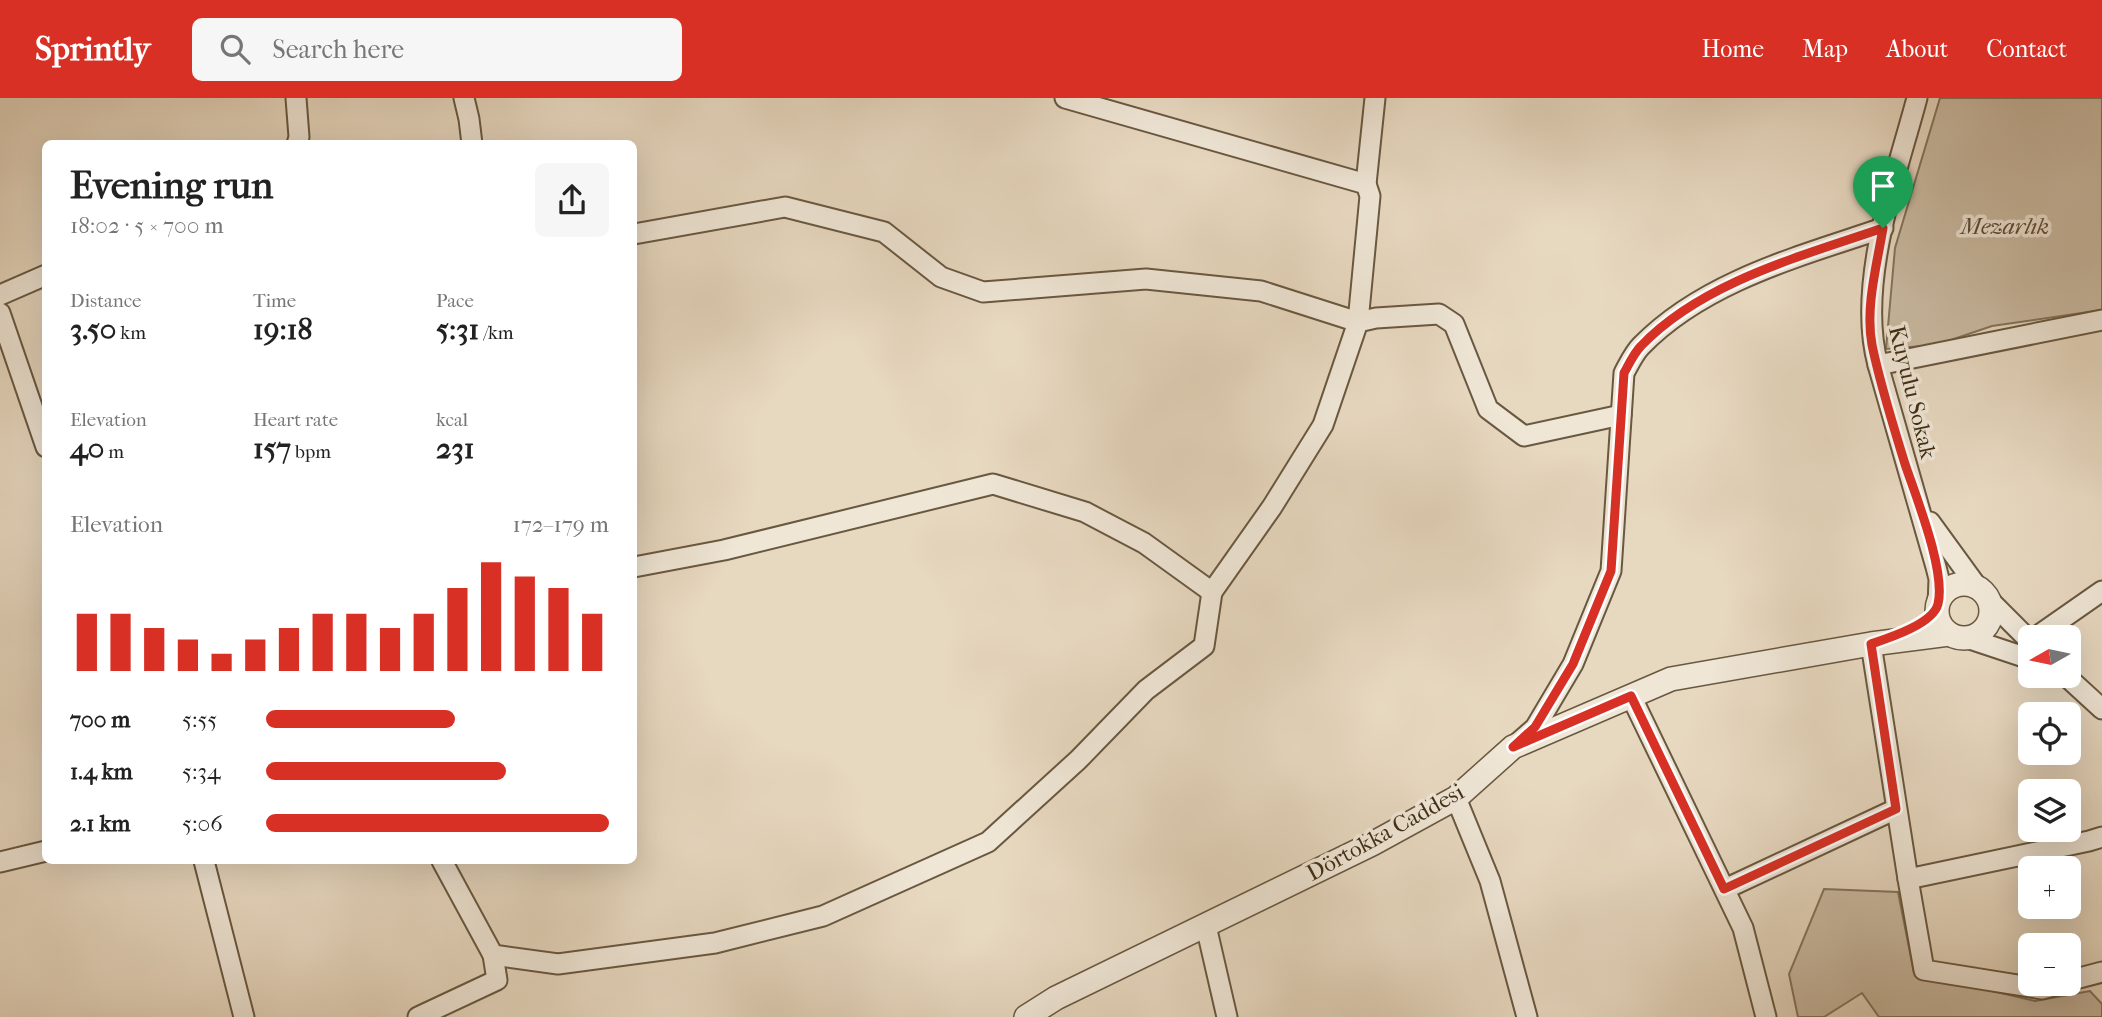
<!DOCTYPE html>
<meta charset="utf-8">
<style>
body{margin:0;font-family:"IM FELL French Canon",serif;background:#f6f6f6;color:#222;height:100vh;display:flex;flex-direction:column;font-size:26px;white-space:nowrap}
*{box-sizing:border-box;margin:0}
p{font-size:23px;color:#767676}
.icon{flex:none;width:38px;height:38px;fill:none;stroke:currentColor;stroke-width:2;stroke-linecap:round;stroke-linejoin:round}
.map{position:relative;flex:1;overflow:hidden}
.drawer{position:absolute;left:42px;top:42px;width:595px;height:724px;display:flex;flex-direction:column;background:#fff;border-radius:10px;box-shadow:0 7px 28px #0002}
.drawer>*{flex:none}
.needle{width:46px;rotate:261deg}
.controls{position:absolute;left:2018px;top:527px;display:grid;gap:14px}
.controls a{display:grid;place-items:center;width:63px;height:63px;border-radius:10px;background:#fff;box-shadow:0 7px 28px #0002;font-size:35px}
.pin{position:absolute;display:grid;place-items:center;width:60px;height:60px;color:#fff;margin:-72px -30px;border-radius:50% 50% 50% 0;rotate:-45deg;box-shadow:0 0 7px #0007}
.pin .icon{rotate:45deg}
.round{display:grid;place-items:center;flex:none;width:74px;height:74px;border-radius:10px;background:#f6f6f6}
.summary{display:flex;align-items:center;justify-content:space-between;height:119px;padding:0 28px}
h1{font-size:38px;font-weight:700;line-height:52px}
.metrics{display:grid;grid-template-columns:repeat(3,1fr);gap:10px;height:119px;padding:7px 28px}
.metrics div{display:grid;align-content:center}
.metrics b{font-size:30px;font-weight:700}
.metrics small{font-size:19px;font-weight:400}
.metrics p{font-size:19px}
.chart{height:196px;padding:14px 28px}
.chart p{display:flex;justify-content:space-between}
.chart svg{width:100%;height:126px;margin-top:7px;stroke:#d93025;stroke-width:6}
ul{padding:0 28px;list-style:none;font-size:23px}
li{display:grid;grid-template-columns:112px 84px 1fr;align-items:center;height:52px}
li i{height:18px;border-radius:9px;background:#d93025}
header{display:flex;align-items:center;gap:42px;box-sizing:border-box;height:98px;padding:0 35px;background:#d93025;color:#fff}
header strong{font-size:33px}
nav{display:flex;gap:38px;margin-inline-start:auto;font-size:24px}
.search{width:490px;height:63px;background:#f6f6f6;display:flex;align-items:center;gap:18px;box-sizing:border-box;padding:0 24px;border-radius:10px;color:#767676;font-size:26px}
.map>svg:first-child{display:block}
.green{fill:#cabba3;stroke:#84745c;stroke-width:2}
.lines{fill:none;stroke-linecap:round;stroke-linejoin:round}
.minor-casing{stroke:#695840;stroke-width:23}
.tertiary-casing{stroke:#695840;stroke-width:26}
.minor{stroke:#efe6d6;stroke-width:19}
.tertiary{stroke:#efe6d6;stroke-width:23}
.route-casing{stroke:#fff;stroke-width:14}
.route{stroke:#d93025;stroke-width:9}
.labels{text-anchor:middle;stroke-width:7;stroke-linejoin:round;paint-order:stroke}
.park-label{font-size:23px;font-style:italic;fill:#5b4a32;stroke:#efe6d6}
.street-label{font-size:23px;fill:#3f2e16;stroke:#efe6d6}
</style>
<header>
<strong>Sprintly</strong>
<div class="search"><svg class="icon" aria-label="search" viewBox="0 0 24 24"><circle cx="10" cy="10" r="6"/><path d="M15 15l6 6"/></svg>Search here</div>
<nav><a>Home</a><a>Map</a><a>About</a><a>Contact</a></nav>
</header>
<div class="map">
<svg width="2102" height="919" viewBox="0 0 2102 919">
<rect width="100%" height="100%" fill="#e7d8c0"/>
<filter id="stains"><feTurbulence type="fractalNoise" baseFrequency=".00286" numOctaves="4"/><feColorMatrix values="0 0 0 0 .2 0 0 0 0 .09 0 0 0 0 .02 0 0 0 .5 -.17"/></filter>
<radialGradient id="worn" r=".72"><stop offset=".6" stop-color="#630" stop-opacity="0"/><stop offset="1" stop-color="#630" stop-opacity=".3"/></radialGradient>
<!-- green -->
<g class="green">
<path d="M 1940,0 L 2102,0 L 2102,212 L 1992,228 L 1936,247 L 1886,251 L 1895,150 Z"/>
<path d="M 1824,791 L 1898,794 L 1914,875 L 2035,903 L 2090,893 L 2102,906 L 2102,919 L 1879,919 L 1862,895 L 1824,919 L 1798,919 L 1789,876 Z"/>
</g>
<g class="lines">
<defs>
<g id="minor">
<path d="M 296,0 L 299,39 L 297,46"/>
<path d="M 464,0 L 469,21 L 472,46"/>
<path d="M 1917,0 C 1896,79 1856,186 1878,267 L 1936,469 L 1939,481 L 1938,509"/>
<path d="M 1366,86 L 1375,0"/>
<path d="M 634,136 L 785,109 L 884,134 L 941,179 L 983,194 L 1146,181 L 1261,193 L 1358,224 L 1370,98 L 1366,86 L 1065,0"/>
<path d="M 0,197 L 46,177"/>
<path d="M 0,215 L 46,349"/>
<path d="M 1878,267 L 2102,222"/>
<path d="M 1930,424 L 1978,490"/>
<path d="M 634,469 L 724,452 L 993,386 L 1085,414 L 1144,445 L 1212,494 L 1272,409 L 1323,327 L 1358,224 L 1376,220 L 1439,216 L 1454,226 L 1488,311 L 1524,338 L 1621,317"/>
<path d="M 1990,503 L 2030,543"/>
<path d="M 2036,539 L 2102,493"/>
<path d="M 1967,540 L 2030,561"/>
<path d="M 1871,546 L 1908,781 L 2089,743 L 2102,739"/>
<path d="M 2066,578 L 2102,611"/>
<path d="M 1631,598 L 1743,830 L 1766,919"/>
<path d="M 1519,644 L 1535,630 L 1573,566 L 1611,473 L 1624,275 C 1629,266 1634,255 1641,248 C 1704,183 1801,158 1883,130"/>
<path d="M 1456,700 L 1490,783 L 1527,919"/>
<path d="M 204,763 L 244,919"/>
<path d="M 442,763 L 493,857 L 558,866 L 715,845 L 823,818 L 988,744 L 1078,662 L 1146,592 L 1204,548 L 1212,494"/>
<path d="M 0,764 L 46,753"/>
<path d="M 1908,781 L 1924,872 L 2042,891 L 2061,886"/>
<path d="M 1725,791 L 1896,711"/>
<path d="M 1206,828 L 1227,919"/>
<path d="M 2068,883 L 2102,874"/>
<path d="M 418,919 L 497,882 L 493,857"/>
</g>
<g id="tertiary">
<circle cx="1964" cy="513" r="27"/>
<path d="M 1026,919 L 1056,900 L 1372,746 L 1456,700 L 1513,649 L 1671,581 L 1871,546 L 1949,536"/>
</g>
</defs>
<!-- minor casing -->
<use href="#minor" class="minor-casing"/>
<!-- tertiary casing -->
<use href="#tertiary" class="tertiary-casing"/>
<!-- minor -->
<use href="#minor" class="minor"/>
<!-- tertiary -->
<use href="#tertiary" class="tertiary"/>
</g>
<g class="lines">
<defs>
<path id="route" d="M 1883,130 C 1877,167 1865,209 1872,247 C 1880,286 1893,327 1905,366 C 1916,399 1946,473 1938,506 C 1933,526 1889,540 1871,546 L 1896,711 L 1724,791 L 1631,598 L 1513,649 L 1535,629 L 1573,566 L 1611,473 L 1624,275 C 1629,266 1634,255 1641,248 C 1702,184 1802,158 1883,130 Z"/>
</defs>
<!-- route casing -->
<use href="#route" class="route-casing"/>
<!-- route -->
<use href="#route" class="route"/>
</g>
<g class="labels">
<!-- park labels -->
<g class="park-label">
<text x="2005" y="136">Mezarlık</text>
</g>
<!-- street labels -->
<g class="street-label">
<text transform="translate(1913 294) rotate(76)" y="8">Kuyulu Sokak</text>
<text transform="translate(1385 734) rotate(-29)" y="8">Dörtokka Caddesi</text>
</g>
</g>
<rect width="100%" height="100%" filter="url(#stains)"/>
<rect width="100%" height="100%" fill="url(#worn)"/>
</svg>
<div class="controls">
<a><svg class="needle" viewBox="-14 -14 28 28"><path d="M0-13l5 13h-10z" fill="#e53935"/><path d="M0 13l5-13h-10z" fill="#767676"/></svg></a>
<a><svg class="icon" aria-label="locate" viewBox="0 0 24 24"><circle cx="12" cy="12" r="6"/><path d="M12 2v4M12 18v4M2 12h4M18 12h4"/></svg></a>
<a><svg class="icon" aria-label="layers" viewBox="0 0 24 24"><path d="M12 4l9 5-9 5-9-5zM3 14l9 5 9-5"/></svg></a>
<a>+</a>
<a>−</a>
</div>
<div class="pin" style="left:1883px;top:130px;background:#1e9e55"><svg class="icon" aria-label="arrive" viewBox="0 0 24 24"><path d="M6 21V4h12l-3 4 3 4H6"/></svg></div>
<section class="drawer">
<div class="summary"><div><h1>Evening run</h1><p>18:02 · 5 × 700 m</p></div><a class="round"><svg class="icon" aria-label="share" viewBox="0 0 24 24"><path d="M12 15V3M7 8l5-5 5 5M5 13v7h14v-7"/></svg></a></div>
<div class="metrics">
<div><p>Distance</p><b>3.50<small> km</small></b></div>
<div><p>Time</p><b>19:18</b></div>
<div><p>Pace</p><b>5:31<small> /km</small></b></div>
</div>
<div class="metrics">
<div><p>Elevation</p><b>40<small> m</small></b></div>
<div><p>Heart rate</p><b>157<small> bpm</small></b></div>
<div><p>kcal</p><b>231</b></div>
</div>
<div class="chart"><p><span>Elevation</span>172–179 m</p>
<svg viewBox="0 0 160 44" preserveAspectRatio="none"><path d="M5 44V24M15 44V24M25 44V29M35 44V33M45 44V38M55 44V33M65 44V29M75 44V24M85 44V24M95 44V29M105 44V24M115 44V15M125 44V6M135 44V11M145 44V15M155 44V24"/></svg>
</div>
<ul>
<li><b>700 m</b>5:55<i style="width:55%"></i></li>
<li><b>1.4 km</b>5:34<i style="width:70%"></i></li>
<li><b>2.1 km</b>5:06<i style="width:100%"></i></li>
</ul>
</section>
</div>
